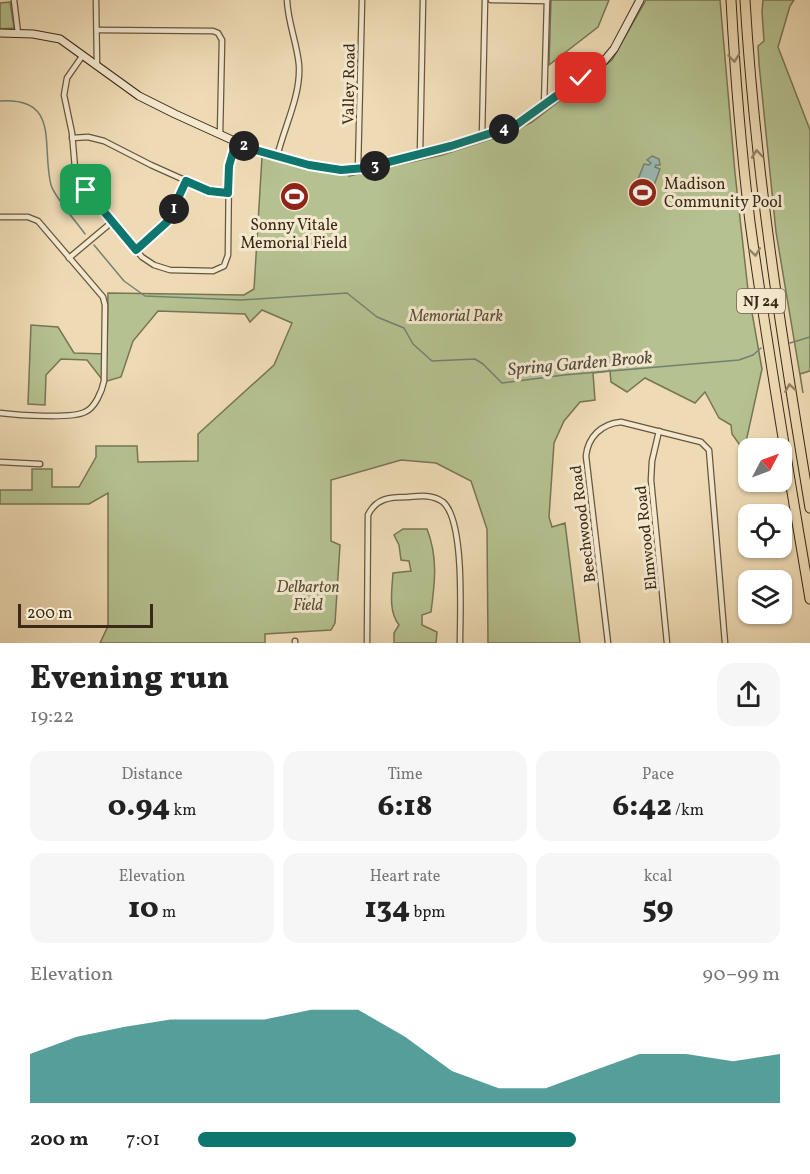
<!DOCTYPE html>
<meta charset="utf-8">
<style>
body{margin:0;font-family:Vollkorn,serif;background:#f6f6f6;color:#222;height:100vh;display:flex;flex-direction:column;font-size:22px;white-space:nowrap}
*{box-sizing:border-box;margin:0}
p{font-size:20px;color:#767676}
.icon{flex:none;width:33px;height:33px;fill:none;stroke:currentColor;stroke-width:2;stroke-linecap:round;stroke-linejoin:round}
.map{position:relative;height:643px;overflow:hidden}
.details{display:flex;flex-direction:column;background:#fff;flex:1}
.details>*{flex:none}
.needle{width:39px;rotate:49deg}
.buttons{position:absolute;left:738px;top:438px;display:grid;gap:12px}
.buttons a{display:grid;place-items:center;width:54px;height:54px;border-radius:12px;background:#fff;box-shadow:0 2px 4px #0004;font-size:30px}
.scale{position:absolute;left:18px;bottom:15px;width:135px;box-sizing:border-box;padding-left:6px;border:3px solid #3a2916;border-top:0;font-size:16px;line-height:21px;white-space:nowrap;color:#3a2916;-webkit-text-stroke:4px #f4e8cf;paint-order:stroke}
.pin{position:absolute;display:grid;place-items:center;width:51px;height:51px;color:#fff;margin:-26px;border-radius:12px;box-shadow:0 3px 9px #0006}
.km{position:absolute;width:30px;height:30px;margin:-15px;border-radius:50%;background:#222;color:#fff;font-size:16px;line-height:30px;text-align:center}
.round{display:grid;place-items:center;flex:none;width:63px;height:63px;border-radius:18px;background:#f6f6f6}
.overview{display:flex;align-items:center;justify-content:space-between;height:102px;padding:0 30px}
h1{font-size:33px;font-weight:800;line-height:45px}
.stats{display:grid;grid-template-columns:repeat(3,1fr);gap:9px;height:102px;padding:6px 30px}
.stats div{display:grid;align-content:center;border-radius:15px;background:#f6f6f6;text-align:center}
.stats b{font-size:30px;font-weight:800}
.stats small{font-size:16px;font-weight:400}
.stats p{font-size:16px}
.chart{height:168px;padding:12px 30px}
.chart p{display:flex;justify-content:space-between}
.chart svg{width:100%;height:108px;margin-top:6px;fill:#0f766e;opacity:.7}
ul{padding:0 30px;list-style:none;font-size:20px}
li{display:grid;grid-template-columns:96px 72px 1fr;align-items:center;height:45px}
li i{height:15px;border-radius:8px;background:#0f766e}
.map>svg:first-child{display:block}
.green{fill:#b5c190;stroke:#787553;stroke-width:1.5}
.water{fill:#9abab3;stroke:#748074;stroke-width:1.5}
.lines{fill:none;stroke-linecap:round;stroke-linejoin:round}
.stream{stroke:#748074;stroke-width:1.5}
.street-casing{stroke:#67563e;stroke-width:7}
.secondary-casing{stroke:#3a2916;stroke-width:9}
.highway-casing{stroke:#3a2916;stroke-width:11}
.street{stroke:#f4e8cf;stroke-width:4.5}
.secondary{stroke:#f4e8cf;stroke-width:7}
.highway{stroke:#eedbb5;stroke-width:9}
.oneway{stroke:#948266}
.route-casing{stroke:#fff;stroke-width:12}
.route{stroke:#0f766e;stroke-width:8}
.labels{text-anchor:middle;stroke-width:6;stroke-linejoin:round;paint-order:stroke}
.shield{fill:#f4e8cf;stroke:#72624e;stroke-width:1.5}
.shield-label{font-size:15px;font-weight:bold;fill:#3a2916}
.street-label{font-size:16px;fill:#3a2916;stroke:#f4e8cf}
.poi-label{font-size:16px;fill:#3a2916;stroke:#f4e8cf;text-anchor:start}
.park-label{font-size:16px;font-style:italic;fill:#594f34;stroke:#f4e8cf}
.water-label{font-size:18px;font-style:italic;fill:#524d3d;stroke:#f4e8cf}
</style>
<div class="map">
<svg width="810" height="643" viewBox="0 0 810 643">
<rect width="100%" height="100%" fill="#eedbb5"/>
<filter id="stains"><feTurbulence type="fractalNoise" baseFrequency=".00333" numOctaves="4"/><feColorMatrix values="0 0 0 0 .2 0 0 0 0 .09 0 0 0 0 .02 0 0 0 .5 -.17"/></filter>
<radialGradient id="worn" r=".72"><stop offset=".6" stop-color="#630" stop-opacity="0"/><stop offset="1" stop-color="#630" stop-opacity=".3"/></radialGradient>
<!-- green -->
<g class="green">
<path d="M 551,0 L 609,0 L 598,27 L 549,65 Z"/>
<path d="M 646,0 L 720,0 L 735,173 L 748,290 L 762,369 L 744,451 L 732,434 L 731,425 L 719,418 L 705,392 L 695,403 L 645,378 L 627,392 L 611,382 L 610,371 L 593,373 L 595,400 L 580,402 L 564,421 L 554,443 L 549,517 L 552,527 L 565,523 L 580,643 L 488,643 L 487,529 L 471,481 L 436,463 L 401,460 L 331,480 L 331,541 L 340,545 L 335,623 L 331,630 L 265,634 L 265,643 L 100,643 L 108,626 L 108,493 L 89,504 L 0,504 L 0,490 L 32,490 L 32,469 L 52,469 L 52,487 L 79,487 L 96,457 L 96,446 L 137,446 L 138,462 L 198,461 L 198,434 L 274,365 L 292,323 L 262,310 L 250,322 L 245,314 L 158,311 L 133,341 L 121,377 L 104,382 L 87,360 L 61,359 L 46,375 L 45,405 L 28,404 L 31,325 L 58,327 L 74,353 L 107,354 L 108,293 L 244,295 L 254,289 L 262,157 L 340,173 L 349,173 L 349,176 L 442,155 L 510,133 L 532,122 L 612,60 Z"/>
<path d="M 763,0 L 794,0 L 790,6 L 778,47 L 810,130 L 810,371 L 800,374 L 803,393 L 776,232 L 759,64 L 758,46 L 764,41 L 762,12 Z"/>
<path d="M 10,2 L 14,28 L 0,29 L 0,3 Z"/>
<path d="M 403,529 L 427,529 C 438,557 435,582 431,612 L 422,615 L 422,625 L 437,632 L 436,643 L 394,643 L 394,633 L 399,625 C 388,611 392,590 393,573 L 411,571 L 409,561 L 401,560 L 399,545 L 394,535 Z"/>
</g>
<!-- water -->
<path class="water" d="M 652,156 L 659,159 L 660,165 L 656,165 L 655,167 L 660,169 L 653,188 L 648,186 L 647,188 L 651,192 L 644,199 L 636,197 L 635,187 L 642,187 L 642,184 L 637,182 L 644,164 L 649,165 L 651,163 L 647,160 Z"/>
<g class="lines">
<!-- stream -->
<g class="stream">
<path d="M 0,101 C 61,97 41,146 51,185 C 54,196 77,223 85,234"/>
<path d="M 94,245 L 124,281 L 145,296 L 241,300 L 347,293 L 377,317 L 404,328 L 413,344 L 432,361 L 475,359 L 483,364 L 502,383 L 564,375 L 739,360 L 753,355 L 761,348"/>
<path d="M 790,343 L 810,337"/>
</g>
<defs>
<g id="street">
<path d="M 14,0 L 18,33"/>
<path d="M 96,0 L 97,66"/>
<path d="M 491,0 L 547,1"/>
<path d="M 98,30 L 213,31 L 218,33 L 222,40 L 220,135"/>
<path d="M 83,55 L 67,78 L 64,95 L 72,133 L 75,168 L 86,191 L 142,257 L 154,265 L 170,270 L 213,271 L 224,266 L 228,255 L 229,166 L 236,143"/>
<path d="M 544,106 L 547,0"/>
<path d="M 482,136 L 485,0"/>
<path d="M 72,138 L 88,137 L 104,141 L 151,165 L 209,191 L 228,193"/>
<path d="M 420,154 L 423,0"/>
<path d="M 277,157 C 284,127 301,96 299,65 C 297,43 288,23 287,0"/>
<path d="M 358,169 L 362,0"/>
<path d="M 0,217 L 28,217 L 38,221 L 103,297 L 105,305 L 104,381 C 102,391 95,408 85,412 C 72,419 17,415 0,413"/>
<path d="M 136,250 L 167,222 L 186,181"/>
<path d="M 69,258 L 112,222"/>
<path d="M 659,431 L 652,461 L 651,480 L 667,643"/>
<path d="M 0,462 L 40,464"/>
<path d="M 295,641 L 295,643"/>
<path d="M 367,643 L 368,515 C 376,498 390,497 407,497 C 419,496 432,494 443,502 C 465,521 460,614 460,643"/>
<path d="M 608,643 L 586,456 C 588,437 601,424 621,422 L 701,442 L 709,450 L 725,643"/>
</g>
<path id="secondary" d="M 0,33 L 33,34 L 60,39 L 139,96 L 175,114 L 252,149 L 299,163 L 341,170 L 365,168 L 436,150 L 516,125 L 528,118 L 604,61 L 614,49 L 640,0"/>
<g id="highway">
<path d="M 731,0 C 735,74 741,148 750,222 C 767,348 789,474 810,599"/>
<path d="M 745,0 C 755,171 782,339 810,508"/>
</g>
</defs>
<!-- street casing -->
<use href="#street" class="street-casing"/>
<!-- secondary casing -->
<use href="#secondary" class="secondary-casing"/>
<!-- highway casing -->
<use href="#highway" class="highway-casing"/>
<!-- street -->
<use href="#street" class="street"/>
<!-- secondary -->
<use href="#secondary" class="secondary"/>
<!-- highway -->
<use href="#highway" class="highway"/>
</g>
<!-- one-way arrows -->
<defs><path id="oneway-chevron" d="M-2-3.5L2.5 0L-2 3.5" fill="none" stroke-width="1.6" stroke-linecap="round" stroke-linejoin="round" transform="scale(1.5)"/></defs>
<g class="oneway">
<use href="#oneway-chevron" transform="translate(734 58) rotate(85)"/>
<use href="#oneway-chevron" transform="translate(757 154) rotate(-95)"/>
<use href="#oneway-chevron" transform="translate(755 252) rotate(82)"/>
<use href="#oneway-chevron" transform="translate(790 388) rotate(-99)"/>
</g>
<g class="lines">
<defs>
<path id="route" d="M 86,190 L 136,250 L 167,222 L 186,181 L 209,191 L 228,193 L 229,166 L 236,142 L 252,149 L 309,165 L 341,170 L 365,168 L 451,146 L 516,125 L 581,78"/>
</defs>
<!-- route casing -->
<use href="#route" class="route-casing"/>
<!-- route -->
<use href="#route" class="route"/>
</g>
<!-- icons -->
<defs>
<symbol id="stadium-disc" viewBox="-11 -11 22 22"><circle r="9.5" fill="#8f2418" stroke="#f4e8cf"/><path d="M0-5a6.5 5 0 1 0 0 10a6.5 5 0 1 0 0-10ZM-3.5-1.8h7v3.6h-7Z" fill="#fff"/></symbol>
</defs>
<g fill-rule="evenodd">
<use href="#stadium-disc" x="626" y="176" width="33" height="33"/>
<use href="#stadium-disc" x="278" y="180" width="33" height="33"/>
</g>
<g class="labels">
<!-- shield labels -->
<rect class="shield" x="737" y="289" width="48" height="24" rx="4.5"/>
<g class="shield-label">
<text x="761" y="306">NJ 24</text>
</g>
<!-- street labels -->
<g class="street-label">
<text transform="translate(348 84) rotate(-89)" y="6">Valley Road</text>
<text transform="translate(582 524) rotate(-97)" y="6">Beechwood Road</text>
<text transform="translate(645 538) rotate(-96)" y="6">Elmwood Road</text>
</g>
<!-- poi labels -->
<g class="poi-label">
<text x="664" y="189">Madison<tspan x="664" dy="18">Community Pool</tspan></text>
<text x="294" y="230" text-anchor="middle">Sonny Vitale<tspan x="294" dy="18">Memorial Field</tspan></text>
</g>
<!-- park labels -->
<g class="park-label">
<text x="456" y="321">Memorial Park</text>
<text x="308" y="592">Delbarton<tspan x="308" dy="18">Field</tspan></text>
</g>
<!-- water labels -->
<g class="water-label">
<text transform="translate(580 363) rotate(-5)" y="6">Spring Garden Brook</text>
</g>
</g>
<rect width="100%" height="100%" filter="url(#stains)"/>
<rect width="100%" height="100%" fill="url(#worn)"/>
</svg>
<div class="buttons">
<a><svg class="needle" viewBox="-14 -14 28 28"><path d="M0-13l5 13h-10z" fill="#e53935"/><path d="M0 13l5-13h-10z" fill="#767676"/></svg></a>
<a><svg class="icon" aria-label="locate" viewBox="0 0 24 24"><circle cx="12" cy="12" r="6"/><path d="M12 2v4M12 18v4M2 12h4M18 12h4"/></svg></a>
<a><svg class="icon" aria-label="layers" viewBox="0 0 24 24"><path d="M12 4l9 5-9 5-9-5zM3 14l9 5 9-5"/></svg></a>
</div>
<div class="scale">200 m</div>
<div class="pin" style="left:86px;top:190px;background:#1e9e55"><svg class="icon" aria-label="arrive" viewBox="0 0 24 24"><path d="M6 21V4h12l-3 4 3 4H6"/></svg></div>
<div class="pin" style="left:581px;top:78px;background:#d93025"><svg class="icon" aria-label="check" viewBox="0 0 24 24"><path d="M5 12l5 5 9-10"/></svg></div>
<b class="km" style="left:174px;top:209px">1</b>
<b class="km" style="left:244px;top:146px">2</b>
<b class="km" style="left:375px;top:166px">3</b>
<b class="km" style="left:504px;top:129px">4</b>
</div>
<section class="details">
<div class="overview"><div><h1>Evening run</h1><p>19:22</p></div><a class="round"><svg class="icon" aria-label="share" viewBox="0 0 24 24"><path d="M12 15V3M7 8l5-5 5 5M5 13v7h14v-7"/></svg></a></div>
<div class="stats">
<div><p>Distance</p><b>0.94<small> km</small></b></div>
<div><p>Time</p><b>6:18</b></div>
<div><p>Pace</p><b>6:42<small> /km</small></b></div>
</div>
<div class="stats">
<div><p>Elevation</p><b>10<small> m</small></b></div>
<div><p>Heart rate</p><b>134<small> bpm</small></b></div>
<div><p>kcal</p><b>59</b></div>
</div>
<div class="chart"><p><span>Elevation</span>90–99 m</p>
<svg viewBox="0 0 160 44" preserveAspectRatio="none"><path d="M0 44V24L10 17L20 13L30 10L40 10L50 10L60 6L70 6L80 17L90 31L100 38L110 38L120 31L130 24L140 24L150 27L160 24V44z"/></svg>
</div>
<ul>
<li><b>200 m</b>7:01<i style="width:65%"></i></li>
</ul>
</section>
